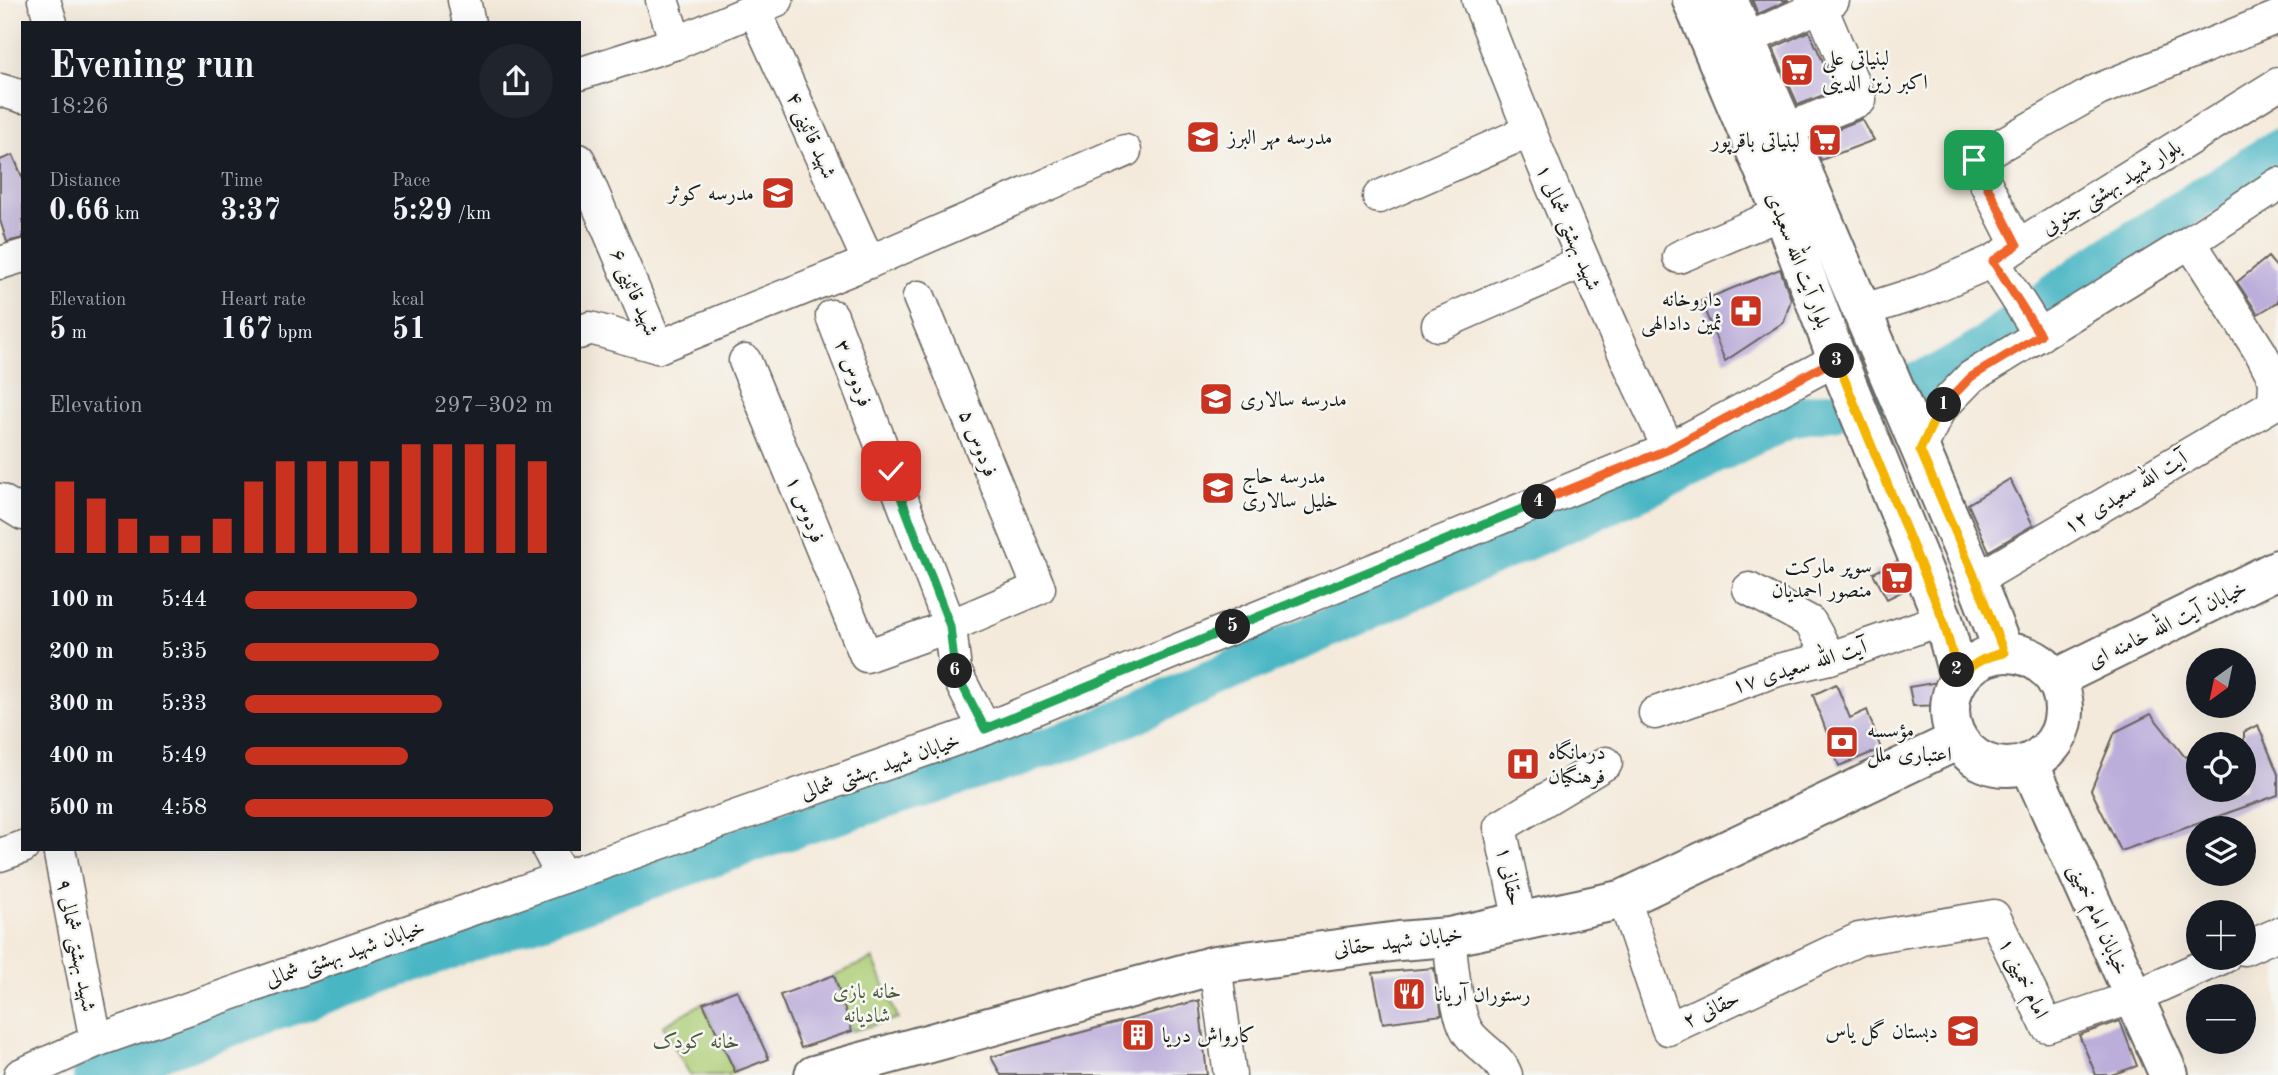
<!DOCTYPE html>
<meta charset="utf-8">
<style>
body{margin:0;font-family:"Old Standard TT",Amiri,serif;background:#20242c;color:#f1f3f6;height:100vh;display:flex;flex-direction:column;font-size:26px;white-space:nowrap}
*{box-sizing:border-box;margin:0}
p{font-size:23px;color:#9ea1a6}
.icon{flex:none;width:38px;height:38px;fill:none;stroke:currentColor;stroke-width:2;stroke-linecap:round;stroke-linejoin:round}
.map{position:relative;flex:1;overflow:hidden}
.sheet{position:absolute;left:21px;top:21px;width:560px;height:830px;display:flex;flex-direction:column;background:#171b24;border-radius:0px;box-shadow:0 7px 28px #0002}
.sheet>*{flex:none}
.needle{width:46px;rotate:213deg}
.buttons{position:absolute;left:2186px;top:648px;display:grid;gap:14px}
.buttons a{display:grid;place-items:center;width:70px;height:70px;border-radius:50%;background:#171b24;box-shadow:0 7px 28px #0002;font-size:35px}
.pin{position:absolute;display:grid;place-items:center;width:60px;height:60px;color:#fff;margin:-30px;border-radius:14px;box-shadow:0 4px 10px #0006}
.km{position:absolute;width:35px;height:35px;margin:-18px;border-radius:50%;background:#222;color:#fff;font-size:19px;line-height:35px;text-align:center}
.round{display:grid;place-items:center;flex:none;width:74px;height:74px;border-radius:37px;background:#20242c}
.summary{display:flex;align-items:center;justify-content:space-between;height:119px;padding:0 28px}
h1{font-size:38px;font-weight:700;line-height:52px}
.stats{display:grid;grid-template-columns:repeat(3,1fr);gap:10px;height:119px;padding:7px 28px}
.stats div{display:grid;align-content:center}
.stats b{font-size:30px;font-weight:700}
.stats small{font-size:19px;font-weight:400}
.stats p{font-size:19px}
.chart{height:196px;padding:14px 28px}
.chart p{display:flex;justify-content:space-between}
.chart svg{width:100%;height:126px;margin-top:7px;stroke:#c8321e;stroke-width:6}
ul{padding:0 28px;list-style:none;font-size:23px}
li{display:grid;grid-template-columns:112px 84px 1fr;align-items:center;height:52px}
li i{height:18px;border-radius:9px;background:#c8321e}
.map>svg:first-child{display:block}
.green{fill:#adce77;stroke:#64754a;stroke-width:2}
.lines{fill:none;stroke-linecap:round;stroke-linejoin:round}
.river{stroke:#48b6c4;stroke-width:40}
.building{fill:#bcaeda}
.minor-casing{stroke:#68645f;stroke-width:35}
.major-casing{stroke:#68645f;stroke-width:42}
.minor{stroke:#fff;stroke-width:32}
.major{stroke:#fff;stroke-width:38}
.split-1-casing{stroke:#fff;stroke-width:14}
.split-2-casing{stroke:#fff;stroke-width:14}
.split-3-casing{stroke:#fff;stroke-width:14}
.split-4-casing{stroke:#fff;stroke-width:14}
.split-5-casing{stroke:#fff;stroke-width:14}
.split-6-casing{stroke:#fff;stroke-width:14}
.split-7-casing{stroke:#fff;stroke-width:14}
.split-1{stroke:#f0652b;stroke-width:9}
.split-2{stroke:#f5b400;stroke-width:9}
.split-3{stroke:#f5b400;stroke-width:9}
.split-4{stroke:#f0652b;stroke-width:9}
.split-5{stroke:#22a559;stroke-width:9}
.split-6{stroke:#22a559;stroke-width:9}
.split-7{stroke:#22a559;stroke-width:9}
.labels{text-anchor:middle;stroke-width:5;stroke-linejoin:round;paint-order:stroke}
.poi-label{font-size:21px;fill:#1c1c1c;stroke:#f6f6f2;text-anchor:start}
.street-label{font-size:21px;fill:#1c1c1c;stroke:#f6f6f2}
.park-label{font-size:21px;fill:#4f5a3c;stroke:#f6f6f2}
</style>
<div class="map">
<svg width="2278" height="1075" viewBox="0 0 2278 1075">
<rect width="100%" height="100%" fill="#f6f6f2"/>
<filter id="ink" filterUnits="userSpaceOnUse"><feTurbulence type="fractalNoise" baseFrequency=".0143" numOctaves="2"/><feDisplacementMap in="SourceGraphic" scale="14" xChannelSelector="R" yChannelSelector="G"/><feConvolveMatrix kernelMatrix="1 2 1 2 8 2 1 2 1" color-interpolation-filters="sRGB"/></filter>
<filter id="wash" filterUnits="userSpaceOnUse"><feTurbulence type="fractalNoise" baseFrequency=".00686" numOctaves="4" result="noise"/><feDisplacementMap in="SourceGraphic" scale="28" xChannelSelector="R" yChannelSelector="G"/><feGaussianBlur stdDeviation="1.57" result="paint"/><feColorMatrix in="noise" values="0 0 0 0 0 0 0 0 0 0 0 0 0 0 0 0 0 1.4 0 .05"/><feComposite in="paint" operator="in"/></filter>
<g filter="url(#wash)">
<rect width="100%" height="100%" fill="#f4eadb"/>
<!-- green -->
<g class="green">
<path d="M 873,959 L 898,1018 L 852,1031 L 834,975 Z"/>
<path d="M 703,1003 L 735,1072 L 727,1075 L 690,1075 L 663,1026 Z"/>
</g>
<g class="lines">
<!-- river -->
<g class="river">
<path d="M 1866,399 L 1941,373 L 1971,356 L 2083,273 L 2278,149"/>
<path d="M 93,1075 L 801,826 L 1086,735 L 1663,480 L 1788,418 L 1833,411"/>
</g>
</g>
<g id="blocks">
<!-- building -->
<g class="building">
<path d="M 1752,0 L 1789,0 L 1758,14 Z"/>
<path d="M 1809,31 L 1836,90 L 1798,105 L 1773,48 Z"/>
<path d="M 1862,119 L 1874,140 L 1821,160 L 1812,139 Z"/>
<path d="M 13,155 L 23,179 L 23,238 L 7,242 L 0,220 L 0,160 Z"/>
<path d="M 2268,257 L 2278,269 L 2278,302 L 2258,314 L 2237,282 Z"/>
<path d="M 1780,269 L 1791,299 L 1784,322 L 1725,361 L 1701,301 Z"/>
<path d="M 2010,479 L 2033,525 L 1989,551 L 1968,504 Z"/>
<path d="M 1896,562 L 1907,589 L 1887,599 L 1873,573 Z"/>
<path d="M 1938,682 L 1943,693 L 1949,697 L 1947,705 L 1913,706 L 1909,687 Z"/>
<path d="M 1836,684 L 1850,718 L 1867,710 L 1881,749 L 1839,766 L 1813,695 Z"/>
<path d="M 2151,714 L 2185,757 L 2198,752 L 2198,789 L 2244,789 L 2244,732 L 2258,725 L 2278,774 L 2278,795 L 2121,851 L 2091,790 L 2115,732 Z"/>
<path d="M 1434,968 L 1442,1015 L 1383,1023 L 1373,973 Z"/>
<path d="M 834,975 L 852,1031 L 801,1048 L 780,995 Z"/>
<path d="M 737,990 L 769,1059 L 735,1072 L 703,1003 Z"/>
<path d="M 1199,1000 L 1207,1075 L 1001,1075 L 991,1057 Z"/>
<path d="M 2120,1021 L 2137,1066 L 2111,1075 L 2096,1075 L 2079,1035 Z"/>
</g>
</g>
</g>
<g filter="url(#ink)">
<use href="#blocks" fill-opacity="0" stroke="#68645f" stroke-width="2"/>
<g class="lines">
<defs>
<g id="minor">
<path d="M 44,0 L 51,23"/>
<path d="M 464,0 L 469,23"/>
<path d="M 662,0 L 676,43"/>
<path d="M 1478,0 C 1537,152 1598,302 1669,449"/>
<path d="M 754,9 L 869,262"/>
<path d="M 1745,40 L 1833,0"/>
<path d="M 579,74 L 676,43 L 777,0"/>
<path d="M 0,90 L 23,97"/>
<path d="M 1785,130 L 1860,100 L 1818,0"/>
<path d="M 579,160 L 658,347"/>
<path d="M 1379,197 L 1529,131"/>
<path d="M 2190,242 L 2261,353 L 2275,380 L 2274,404"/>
<path d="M 2017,245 L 1974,160 L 2098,90 L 2278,17"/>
<path d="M 1679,257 L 1782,213"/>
<path d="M 1993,261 L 2040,335"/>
<path d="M 0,263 L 23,256"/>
<path d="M 1861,311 L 1921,292 L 1993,261 L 2278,84"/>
<path d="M 832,316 L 950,626 L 955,671 L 985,729"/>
<path d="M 1438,325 L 1582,262"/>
<path d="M 579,333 L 590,328 L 658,347 L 869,262 L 1125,151"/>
<path d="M 745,361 L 866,656 L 950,626 L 1039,588 L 919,297"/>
<path d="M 1920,450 L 1939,410 L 1971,377 L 2190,242 L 2278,184"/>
<path d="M 0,500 L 23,514"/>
<path d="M 1976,580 L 2274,404"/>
<path d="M 1749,589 L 1810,622 L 1830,658"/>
<path d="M 1655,713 L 1778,670 L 1830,658 L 1943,619"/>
<path d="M 59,849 L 96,1041"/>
<path d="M 548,849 L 563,877"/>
<path d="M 0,855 L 23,847"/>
<path d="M 1624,899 L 1668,1029 L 1859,939 L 1994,916 L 2047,1026 L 2134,997 L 2224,957"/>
<path d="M 1520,922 L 1500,827 L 1606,763"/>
<path d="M 1449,937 C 1452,961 1455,1017 1470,1035 C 1482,1050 1499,1056 1506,1075"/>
<path d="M 2244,949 L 2278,934"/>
<path d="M 1215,965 L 1230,1075"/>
<path d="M 20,1075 L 96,1041 L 985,729 L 1669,449 L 1837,359"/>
</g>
<g id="major">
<path d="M 1692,0 L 1782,213 L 1837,359 L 1943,619 L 1959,678"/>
<path d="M 1728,0 L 1785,130 L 1976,580 L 2004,653"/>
<circle cx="2007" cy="710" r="57"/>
<path d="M 2055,679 L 2278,569"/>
<path d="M 2029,763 L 2169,1075"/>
<path d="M 814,1075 L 1215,965 L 1399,941 L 1449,937 L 1624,899 L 1958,740"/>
</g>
</defs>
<!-- minor casing -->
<use href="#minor" class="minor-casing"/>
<!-- major casing -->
<use href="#major" class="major-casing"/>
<!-- minor -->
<use href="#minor" class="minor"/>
<!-- major -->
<use href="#major" class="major"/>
</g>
</g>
<g class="lines" filter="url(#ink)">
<defs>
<path id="split-1" d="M 1944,405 L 1971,377 L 2040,335 L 1993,261 L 2017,245 L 1974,160"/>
<path id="split-2" d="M 1944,405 L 1939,410 L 1920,450 L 1976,580 L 2004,653 C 1984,657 1973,663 1959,678 L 1957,670"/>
<path id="split-3" d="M 1837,361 L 1943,620 L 1957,670"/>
<path id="split-4" d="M 1539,502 L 1669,449 L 1836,359 L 1837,361"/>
<path id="split-5" d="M 1233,627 L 1539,502"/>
<path id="split-6" d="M 955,671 L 985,729 L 1233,627"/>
<path id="split-7" d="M 891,471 L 950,626 L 955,671"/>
</defs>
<!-- split-1 casing -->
<use href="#split-1" class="split-1-casing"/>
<!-- split-2 casing -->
<use href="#split-2" class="split-2-casing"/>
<!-- split-3 casing -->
<use href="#split-3" class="split-3-casing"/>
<!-- split-4 casing -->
<use href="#split-4" class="split-4-casing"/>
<!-- split-5 casing -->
<use href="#split-5" class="split-5-casing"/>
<!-- split-6 casing -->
<use href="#split-6" class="split-6-casing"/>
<!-- split-7 casing -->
<use href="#split-7" class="split-7-casing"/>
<!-- split-1 -->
<use href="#split-1" class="split-1"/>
<!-- split-2 -->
<use href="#split-2" class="split-2"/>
<!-- split-3 -->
<use href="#split-3" class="split-3"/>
<!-- split-4 -->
<use href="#split-4" class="split-4"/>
<!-- split-5 -->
<use href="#split-5" class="split-5"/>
<!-- split-6 -->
<use href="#split-6" class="split-6"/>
<!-- split-7 -->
<use href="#split-7" class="split-7"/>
</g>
<!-- icons -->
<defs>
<symbol id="supermarket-square" viewBox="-11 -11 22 22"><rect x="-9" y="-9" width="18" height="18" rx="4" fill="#c8321e" stroke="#f6f6f2"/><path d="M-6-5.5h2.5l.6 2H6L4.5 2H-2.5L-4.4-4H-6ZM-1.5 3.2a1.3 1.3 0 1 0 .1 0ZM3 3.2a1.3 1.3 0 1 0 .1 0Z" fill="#fff"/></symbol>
<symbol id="school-square" viewBox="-11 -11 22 22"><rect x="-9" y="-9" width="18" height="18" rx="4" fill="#c8321e" stroke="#f6f6f2"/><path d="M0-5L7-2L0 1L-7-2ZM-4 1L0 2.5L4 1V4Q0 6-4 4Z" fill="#fff"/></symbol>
<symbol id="pharmacy-square" viewBox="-11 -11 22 22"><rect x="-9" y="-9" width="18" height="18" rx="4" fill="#c8321e" stroke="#f6f6f2"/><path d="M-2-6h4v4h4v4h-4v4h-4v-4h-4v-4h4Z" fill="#fff"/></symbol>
<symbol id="bank-square" viewBox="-11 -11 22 22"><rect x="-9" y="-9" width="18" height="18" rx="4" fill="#c8321e" stroke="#f6f6f2"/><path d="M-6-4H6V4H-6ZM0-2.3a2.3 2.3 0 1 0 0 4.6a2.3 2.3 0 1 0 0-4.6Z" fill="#fff"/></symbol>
<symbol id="hospital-square" viewBox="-11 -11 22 22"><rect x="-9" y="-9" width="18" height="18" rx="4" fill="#c8321e" stroke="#f6f6f2"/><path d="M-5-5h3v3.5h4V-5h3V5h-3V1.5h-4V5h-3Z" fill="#fff"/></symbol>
<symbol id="restaurant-square" viewBox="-11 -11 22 22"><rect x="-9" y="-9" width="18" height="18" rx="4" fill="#c8321e" stroke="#f6f6f2"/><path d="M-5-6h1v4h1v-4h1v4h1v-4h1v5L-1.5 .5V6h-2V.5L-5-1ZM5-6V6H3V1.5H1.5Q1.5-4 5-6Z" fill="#fff"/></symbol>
<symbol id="building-square" viewBox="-11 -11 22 22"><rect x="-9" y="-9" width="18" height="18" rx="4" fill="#c8321e" stroke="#f6f6f2"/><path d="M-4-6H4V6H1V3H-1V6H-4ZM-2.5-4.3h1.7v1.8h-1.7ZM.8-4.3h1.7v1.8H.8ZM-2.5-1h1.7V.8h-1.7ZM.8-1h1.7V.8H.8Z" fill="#fff"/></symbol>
</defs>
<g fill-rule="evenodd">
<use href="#supermarket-square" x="1778" y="51" width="38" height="38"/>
<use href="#school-square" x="1184" y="118" width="38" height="38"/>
<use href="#supermarket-square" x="1806" y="121" width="38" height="38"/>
<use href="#school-square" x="759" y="174" width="38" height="38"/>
<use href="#pharmacy-square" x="1727" y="292" width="38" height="38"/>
<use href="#school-square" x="1197" y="380" width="38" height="38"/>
<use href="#school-square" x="1199" y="469" width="38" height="38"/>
<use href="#supermarket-square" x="1878" y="559" width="38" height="38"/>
<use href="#bank-square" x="1823" y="723" width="38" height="38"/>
<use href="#hospital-square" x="1504" y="745" width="38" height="38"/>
<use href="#restaurant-square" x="1390" y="975" width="38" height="38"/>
<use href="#school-square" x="1944" y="1012" width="38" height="38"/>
<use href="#building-square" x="1119" y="1016" width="38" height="38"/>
</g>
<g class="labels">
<!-- poi labels -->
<g class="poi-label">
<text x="1822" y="65">لبنیاتی علی<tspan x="1822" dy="24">اکبر زین الدینی</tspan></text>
<text x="1228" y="144">مدرسه مهر البرز</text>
<text x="1800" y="147" text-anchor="end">لبنیاتی باقرپور</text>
<text x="754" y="200" text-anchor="end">مدرسه کوثر</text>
<text x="1722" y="306" text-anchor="end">داروخانه<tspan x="1722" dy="24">ثمین دادالهی</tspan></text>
<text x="1240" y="406">مدرسه سالاری</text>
<text x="1242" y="483">مدرسه حاج<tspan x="1242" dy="24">خلیل سالاری</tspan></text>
<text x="1872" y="573" text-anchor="end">سوپر مارکت<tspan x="1872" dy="24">منصور احمدیان</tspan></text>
<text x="1867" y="737">مؤسسه<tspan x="1867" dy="24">اعتباری ملل</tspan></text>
<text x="1548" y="759">درمانگاه<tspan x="1548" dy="24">فرهنگیان</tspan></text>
<text x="1434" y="1001">رستوران آریانا</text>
<text x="1938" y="1038" text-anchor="end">دبستان گل یاس</text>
<text x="1162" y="1042">کارواش دریا</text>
</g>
<!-- street labels -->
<g class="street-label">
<text transform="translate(812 135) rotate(66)" y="7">شهید قائینی ۴</text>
<text transform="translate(2111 187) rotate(-32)" y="7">بلوار شهید بهشتی جنوبی</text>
<text transform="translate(1569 227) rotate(67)" y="7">شهید بهشتی شمالی ۱</text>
<text transform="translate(1799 260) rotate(69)" y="7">بلوار آیت الله سعیدی</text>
<text transform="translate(635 292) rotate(67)" y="7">شهید قائینی ۶</text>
<text transform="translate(854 373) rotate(69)" y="7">فردوس ۳</text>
<text transform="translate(979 443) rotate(68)" y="7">فردوس ۵</text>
<text transform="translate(2125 492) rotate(-31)" y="7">آیت الله سعیدی ۱۲</text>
<text transform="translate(806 509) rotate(68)" y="7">فردوس ۱</text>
<text transform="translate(2167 624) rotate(-26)" y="7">خیابان آیت الله خامنه ای</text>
<text transform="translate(1799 666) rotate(-17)" y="7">آیت الله سعیدی ۱۷</text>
<text transform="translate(880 766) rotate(-19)" y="7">خیابان شهید بهشتی شمالی</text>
<text transform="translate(1510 876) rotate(78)" y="7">حقانی ۱</text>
<text transform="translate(2099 919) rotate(66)" y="7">خیابان امام خمینی</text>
<text transform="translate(1398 941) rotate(-7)" y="7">خیابان شهید حقانی</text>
<text transform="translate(77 945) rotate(79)" y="7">شهید بهشتی شمالی ۹</text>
<text transform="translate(345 953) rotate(-19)" y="7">خیابان شهید بهشتی شمالی</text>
<text transform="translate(2024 978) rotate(64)" y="7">امام خمینی ۱</text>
<text transform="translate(1711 1009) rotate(-25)" y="7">حقانی ۲</text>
</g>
<!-- park labels -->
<g class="park-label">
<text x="867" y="998">خانه بازی<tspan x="867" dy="24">شادیانه</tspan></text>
<text x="696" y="1048">خانه کودک</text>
</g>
</g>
</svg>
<div class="buttons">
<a><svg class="needle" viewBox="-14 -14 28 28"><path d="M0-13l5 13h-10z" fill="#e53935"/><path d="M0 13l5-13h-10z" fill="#9ea1a6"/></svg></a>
<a><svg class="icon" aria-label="locate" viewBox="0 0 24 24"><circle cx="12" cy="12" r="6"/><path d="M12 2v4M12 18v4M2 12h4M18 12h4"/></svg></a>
<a><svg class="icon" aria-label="layers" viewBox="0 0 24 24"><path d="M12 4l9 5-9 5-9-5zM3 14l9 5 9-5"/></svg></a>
<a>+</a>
<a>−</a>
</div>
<div class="pin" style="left:1974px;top:160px;background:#1e9e55"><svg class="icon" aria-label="arrive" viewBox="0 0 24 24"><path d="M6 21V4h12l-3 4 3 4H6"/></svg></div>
<div class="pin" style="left:891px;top:471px;background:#d93025"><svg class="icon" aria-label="check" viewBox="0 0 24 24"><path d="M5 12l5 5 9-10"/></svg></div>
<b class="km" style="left:1944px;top:405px">1</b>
<b class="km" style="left:1957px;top:670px">2</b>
<b class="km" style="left:1837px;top:361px">3</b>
<b class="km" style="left:1539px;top:502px">4</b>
<b class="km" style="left:1233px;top:627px">5</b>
<b class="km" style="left:955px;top:671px">6</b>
<section class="sheet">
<div class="summary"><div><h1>Evening run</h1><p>18:26</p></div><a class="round"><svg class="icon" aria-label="share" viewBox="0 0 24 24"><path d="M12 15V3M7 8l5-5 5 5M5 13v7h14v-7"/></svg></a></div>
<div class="stats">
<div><p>Distance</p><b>0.66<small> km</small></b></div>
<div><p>Time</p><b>3:37</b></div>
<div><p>Pace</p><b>5:29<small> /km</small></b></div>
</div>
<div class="stats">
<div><p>Elevation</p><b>5<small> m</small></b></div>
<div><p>Heart rate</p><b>167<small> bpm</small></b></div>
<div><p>kcal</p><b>51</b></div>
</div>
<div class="chart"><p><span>Elevation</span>297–302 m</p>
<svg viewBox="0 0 160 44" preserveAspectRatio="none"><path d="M5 44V19M15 44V25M25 44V32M35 44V38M45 44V38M55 44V32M65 44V19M75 44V12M85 44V12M95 44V12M105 44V12M115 44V6M125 44V6M135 44V6M145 44V6M155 44V12"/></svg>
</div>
<ul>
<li><b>100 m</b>5:44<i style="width:56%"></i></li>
<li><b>200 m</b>5:35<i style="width:63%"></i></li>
<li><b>300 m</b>5:33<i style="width:64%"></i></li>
<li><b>400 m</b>5:49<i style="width:53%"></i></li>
<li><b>500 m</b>4:58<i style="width:100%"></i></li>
</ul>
</section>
</div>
